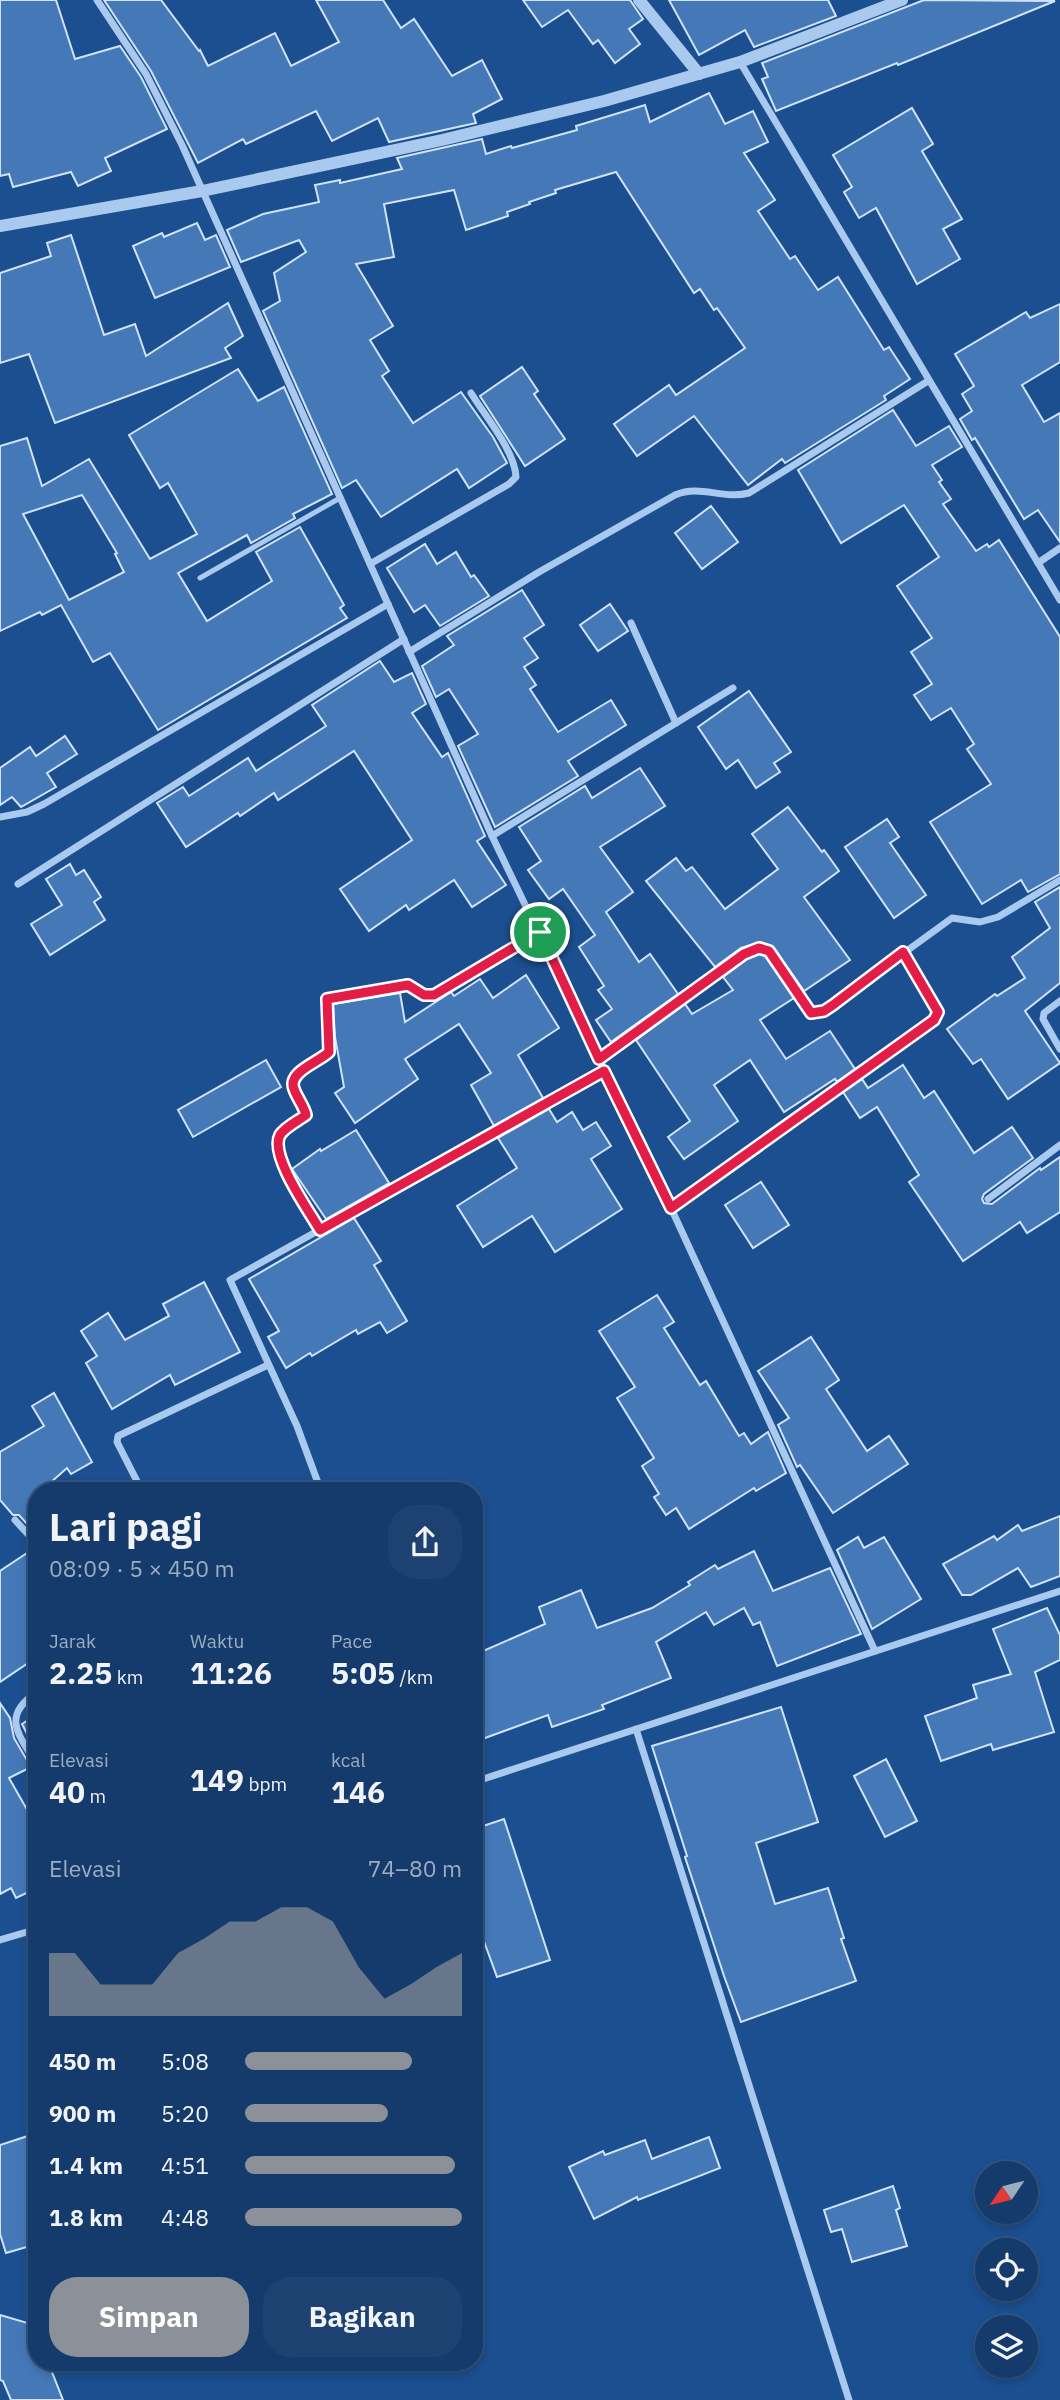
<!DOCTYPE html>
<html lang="id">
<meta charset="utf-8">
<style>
body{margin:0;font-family:"IBM Plex Sans",sans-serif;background:#1d4271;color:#f1f3f6;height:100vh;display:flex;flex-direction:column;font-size:26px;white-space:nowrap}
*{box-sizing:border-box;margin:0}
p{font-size:23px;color:#9dadc1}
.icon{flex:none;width:38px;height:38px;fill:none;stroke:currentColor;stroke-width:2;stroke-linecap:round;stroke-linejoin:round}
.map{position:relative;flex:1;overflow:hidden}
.side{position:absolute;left:28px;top:1482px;width:455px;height:889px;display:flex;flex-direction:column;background:#143b6b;border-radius:28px;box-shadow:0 4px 10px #0003,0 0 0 2px #33557e}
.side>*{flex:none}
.needle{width:46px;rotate:235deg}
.controls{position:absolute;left:975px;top:2161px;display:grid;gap:14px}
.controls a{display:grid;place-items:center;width:63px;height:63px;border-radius:50%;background:#143b6b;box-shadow:0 4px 10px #0003,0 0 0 2px #33557e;font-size:35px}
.pin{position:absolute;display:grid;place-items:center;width:60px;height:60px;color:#fff;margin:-30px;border:4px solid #fff;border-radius:50%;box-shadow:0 2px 7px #0007}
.round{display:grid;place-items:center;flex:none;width:74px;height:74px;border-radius:28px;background:#1d4271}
.headline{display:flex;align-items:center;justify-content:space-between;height:119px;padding:0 21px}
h1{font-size:38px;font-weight:700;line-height:52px}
.metrics{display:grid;grid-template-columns:repeat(3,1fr);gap:10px;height:119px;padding:7px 21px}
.metrics div{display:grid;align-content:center}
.metrics b{font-size:30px;font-weight:700}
.metrics small{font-size:19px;font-weight:400}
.metrics p{font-size:19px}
.chart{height:196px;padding:14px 21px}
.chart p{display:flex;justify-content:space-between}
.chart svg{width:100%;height:126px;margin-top:7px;fill:#8c9099;opacity:.7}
.primary-button{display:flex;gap:14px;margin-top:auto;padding:14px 21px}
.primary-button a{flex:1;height:80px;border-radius:28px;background:#8c9099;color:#fff;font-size:28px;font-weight:700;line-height:80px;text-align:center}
.primary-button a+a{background:#1d4271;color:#f1f3f6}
ul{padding:0 21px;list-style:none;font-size:23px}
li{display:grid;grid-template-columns:112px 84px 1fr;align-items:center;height:52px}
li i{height:18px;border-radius:9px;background:#8c9099}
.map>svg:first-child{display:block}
.building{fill:#4478b7;stroke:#cfe3fa;stroke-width:2;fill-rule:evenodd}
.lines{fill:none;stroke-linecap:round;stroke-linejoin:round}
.service{stroke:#a9c9ee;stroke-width:5}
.minor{stroke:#a9c9ee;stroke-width:7}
.tertiary{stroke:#a9c9ee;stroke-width:12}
.route-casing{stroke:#fff;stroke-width:14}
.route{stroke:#e11d48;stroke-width:9}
</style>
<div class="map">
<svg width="1060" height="2400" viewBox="0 0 1060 2400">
<rect width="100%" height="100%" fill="#1b4f8f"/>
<!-- building -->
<g class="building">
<path d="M 0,0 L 56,0 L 75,59 L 120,46 L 141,77 L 167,129 L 105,158 L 111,171 L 78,186 L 71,172 L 13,187 L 9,174 L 0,176 Z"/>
<path d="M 104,0 L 161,0 L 199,51 L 200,50 L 208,66 L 275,33 L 291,66 L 339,42 L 316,0 L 383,0 L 401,28 L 414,19 L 452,76 L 482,60 L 502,99 L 473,114 L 476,123 L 389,142 L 378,118 L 332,141 L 316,111 L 246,144 L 243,139 L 198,163 L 151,71 Z"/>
<path d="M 523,0 L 630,0 L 643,19 L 629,29 L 640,44 L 615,63 L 598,40 L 593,44 L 568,10 L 542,27 Z"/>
<path d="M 669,0 L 828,0 L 836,16 L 754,47 L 745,30 L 699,55 Z"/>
<path d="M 924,0 L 1055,1 L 898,65 L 897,63 L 776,111 L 762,79 L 768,77 L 762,63 Z"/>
<path d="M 709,93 L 725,124 L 753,111 L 768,142 L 744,153 L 775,200 L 758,211 L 790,259 L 795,256 L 818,290 L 838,277 L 884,350 L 889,347 L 910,379 L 884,396 L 886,400 L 785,463 L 782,459 L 748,485 L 694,416 L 637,456 L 614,424 L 669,385 L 676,395 L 745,348 L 717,308 L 714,310 L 700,289 L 694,293 L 616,172 L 555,190 L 556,193 L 529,202 L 530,204 L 507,212 L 508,216 L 466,230 L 454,190 L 384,204 L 394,257 L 356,264 L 393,326 L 370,340 L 389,371 L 382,376 L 413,423 L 461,392 L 493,437 L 507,463 L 469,488 L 457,469 L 381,517 L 356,480 L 342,488 L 263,311 L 280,301 L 274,273 L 306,252 L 299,240 L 241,262 L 227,230 L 263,214 L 319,202 L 315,185 L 340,180 L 340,183 L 402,169 L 397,158 L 482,139 L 486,154 L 511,146 L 512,148 L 577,130 L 576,126 L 645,105 L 650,122 Z"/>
<path d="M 912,108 L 933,144 L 922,151 L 962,219 L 943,229 L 960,259 L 917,284 L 876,208 L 859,218 L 844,192 L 852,187 L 833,155 Z"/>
<path d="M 197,223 L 205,240 L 216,235 L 230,267 L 155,298 L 133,246 L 162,233 L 164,237 Z"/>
<path d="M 71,235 L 104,335 L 135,324 L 146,356 L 228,303 L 243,336 L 225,348 L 231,358 L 55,423 L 29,354 L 0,363 L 0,273 L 51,256 L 47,243 Z"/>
<path d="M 1060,304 L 1060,362 L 1022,385 L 1044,422 L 1060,413 L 1060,542 L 1038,510 L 1024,519 L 975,438 L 972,440 L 960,419 L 972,411 L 962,394 L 974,386 L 955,354 L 1026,312 L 1030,318 Z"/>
<path d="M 522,367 L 538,391 L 534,394 L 565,439 L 525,466 L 480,396 Z"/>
<path d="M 238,369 L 258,401 L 284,387 L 332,494 L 293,514 L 295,518 L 251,543 L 247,535 L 178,573 L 207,621 L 272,581 L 256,552 L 300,527 L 344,605 L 340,608 L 347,618 L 158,730 L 110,653 L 93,662 L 61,605 L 42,615 L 40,612 L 0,631 L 0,446 L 27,438 L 42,486 L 89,459 L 150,559 L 197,534 L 168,483 L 160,488 L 129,435 ZM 82,495 L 117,553 L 115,554 L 124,572 L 69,600 L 23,514 Z"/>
<path d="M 893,410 L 916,446 L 949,426 L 962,447 L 932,465 L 942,480 L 939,482 L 951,499 L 943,504 L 976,551 L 987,544 L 989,547 L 999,540 L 1060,637 L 1060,874 L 1028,892 L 1021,880 L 982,904 L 930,822 L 991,784 L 967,749 L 974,744 L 951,708 L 931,720 L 914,695 L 932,684 L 911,652 L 932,638 L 897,586 L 939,557 L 904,505 L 841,543 L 798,470 Z"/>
<path d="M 711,506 L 738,542 L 702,569 L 675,533 Z"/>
<path d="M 425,544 L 437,564 L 456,552 L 471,577 L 474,575 L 489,596 L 440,626 L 425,605 L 414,612 L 387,568 Z"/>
<path d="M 522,590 L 544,625 L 524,638 L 538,658 L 524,667 L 536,685 L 530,689 L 558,732 L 611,700 L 626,725 L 568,761 L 578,776 L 495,827 L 458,746 L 478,734 L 449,689 L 436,697 L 422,666 L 454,645 L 447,636 Z"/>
<path d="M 610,604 L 628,631 L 598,651 L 580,625 Z"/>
<path d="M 380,661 L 394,682 L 412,673 L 426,704 L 412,713 L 442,757 L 448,753 L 485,836 L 477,841 L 506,885 L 472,907 L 454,880 L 409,910 L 406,905 L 369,931 L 340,889 L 412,840 L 354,751 L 278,800 L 274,793 L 240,816 L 238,813 L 186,847 L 157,803 L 183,787 L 189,796 L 248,758 L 256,771 L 326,726 L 312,705 Z"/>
<path d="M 749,691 L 791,752 L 774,763 L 780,772 L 756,788 L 738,760 L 726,769 L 698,727 Z"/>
<path d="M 65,736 L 77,754 L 47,773 L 56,787 L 21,807 L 12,797 L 0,805 L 0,768 L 30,747 L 36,756 Z"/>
<path d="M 640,768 L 665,806 L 600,847 L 633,892 L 606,912 L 639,962 L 650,954 L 678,994 L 611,1042 L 596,1020 L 612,1009 L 598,990 L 604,986 L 579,947 L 595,935 L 563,889 L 549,899 L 528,870 L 541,861 L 519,827 L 585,786 L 592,798 Z"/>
<path d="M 788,807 L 822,852 L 824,850 L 839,871 L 804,897 L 850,960 L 804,991 L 774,948 L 761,942 L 741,948 L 715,967 L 646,881 L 676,858 L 686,871 L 692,867 L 725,909 L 778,869 L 752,834 Z"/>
<path d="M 887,819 L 899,837 L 890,843 L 926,895 L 894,918 L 845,847 Z"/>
<path d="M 70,864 L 76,875 L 84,870 L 101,897 L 94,902 L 105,920 L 50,955 L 31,924 L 62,905 L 46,879 Z"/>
<path d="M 1060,887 L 1060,983 L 1025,1011 L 1060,1063 L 1008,1099 L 981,1059 L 973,1064 L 947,1029 L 995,994 L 997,996 L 1025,978 L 1012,957 L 1050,928 L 1035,902 Z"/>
<path d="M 759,954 L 765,956 L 794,998 L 760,1020 L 786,1059 L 830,1031 L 855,1069 L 837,1082 L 835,1079 L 784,1112 L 750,1060 L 714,1085 L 738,1121 L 684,1159 L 668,1137 L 690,1121 L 636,1040 L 685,1004 L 692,1014 L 733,990 L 723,977 L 747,959 Z"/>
<path d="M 526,975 L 559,1028 L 518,1055 L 543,1098 L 494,1126 L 471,1085 L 491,1073 L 459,1024 L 405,1059 L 418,1079 L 355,1123 L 335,1093 L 344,1087 L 335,1037 L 333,1004 L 400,993 L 405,1022 L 451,992 L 454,996 L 480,979 L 493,998 Z"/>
<path d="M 266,1060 L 281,1087 L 193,1137 L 178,1110 Z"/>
<path d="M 903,1065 L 924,1098 L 934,1091 L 974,1153 L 1012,1127 L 1033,1158 L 984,1194 L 982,1199 L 984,1203 L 992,1204 L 1040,1168 L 1041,1170 L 1060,1157 L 1060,1212 L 1027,1233 L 1020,1222 L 963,1261 L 909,1182 L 919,1175 L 877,1107 L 860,1118 L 843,1092 L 862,1079 L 868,1088 Z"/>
<path d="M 549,1109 L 557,1122 L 572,1112 L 583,1130 L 596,1122 L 611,1146 L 591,1159 L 622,1209 L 555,1252 L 532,1216 L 483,1247 L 457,1206 L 517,1168 L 498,1138 Z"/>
<path d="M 356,1130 L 389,1183 L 326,1219 L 292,1169 L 320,1149 L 321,1151 Z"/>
<path d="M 761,1182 L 789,1225 L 753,1248 L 725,1205 Z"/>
<path d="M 354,1218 L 381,1261 L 374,1265 L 407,1321 L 387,1333 L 380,1322 L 358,1334 L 356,1330 L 312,1356 L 310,1353 L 286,1368 L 268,1337 L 279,1331 L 249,1279 Z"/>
<path d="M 204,1282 L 240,1352 L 175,1385 L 170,1375 L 112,1409 L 86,1363 L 97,1356 L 81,1331 L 108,1313 L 125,1340 L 169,1316 L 163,1304 Z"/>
<path d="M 657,1295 L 674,1322 L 664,1328 L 700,1385 L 706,1381 L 739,1436 L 744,1433 L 751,1444 L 768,1432 L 786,1473 L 756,1491 L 754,1488 L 689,1529 L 676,1508 L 666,1515 L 654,1497 L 659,1494 L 642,1466 L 654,1458 L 617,1398 L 635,1387 L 599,1331 Z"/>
<path d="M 811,1337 L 839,1380 L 826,1389 L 867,1451 L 889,1436 L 908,1464 L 833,1513 L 800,1465 L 797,1467 L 778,1425 L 789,1418 L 758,1371 Z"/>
<path d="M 54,1393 L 92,1462 L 71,1474 L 67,1468 L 41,1491 L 37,1491 L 37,1535 L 19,1515 L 13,1515 L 0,1500 L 0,1452 L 44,1426 L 32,1406 Z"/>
<path d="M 1060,1516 L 1060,1576 L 1031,1587 L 1018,1568 L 971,1595 L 962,1595 L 943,1564 L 994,1536 L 997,1540 L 1018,1525 L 1022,1531 Z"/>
<path d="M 858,1537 L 864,1548 L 884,1537 L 921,1599 L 872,1629 L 837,1550 Z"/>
<path d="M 33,1549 L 37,1550 L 37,1657 L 0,1682 L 0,1571 Z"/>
<path d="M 754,1551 L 773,1591 L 830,1568 L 861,1634 L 777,1666 L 760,1622 L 753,1625 L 744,1608 L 714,1625 L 706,1612 L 656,1642 L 671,1678 L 602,1705 L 604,1709 L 552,1727 L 548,1715 L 474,1742 L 474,1655 L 545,1624 L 539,1607 L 581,1590 L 597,1628 L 652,1608 L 690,1585 L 688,1582 L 715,1565 L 718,1569 Z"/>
<path d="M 1047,1608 L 1060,1635 L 1060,1660 L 1035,1672 L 1054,1732 L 993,1750 L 991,1744 L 941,1761 L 925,1716 L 977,1698 L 973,1685 L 1011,1674 L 993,1629 Z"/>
<path d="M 0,1703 L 10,1718 L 14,1738 L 31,1767 L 9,1778 L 37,1827 L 37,1888 L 16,1898 L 11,1888 L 0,1894 Z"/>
<path d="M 781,1707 L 818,1822 L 756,1843 L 775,1904 L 828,1888 L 844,1938 L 841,1939 L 856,1981 L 741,2022 L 724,1976 L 685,1857 L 687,1856 L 652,1746 Z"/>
<path d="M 37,1714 L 37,1753 L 22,1724 Z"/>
<path d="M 886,1759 L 917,1821 L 885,1837 L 854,1776 Z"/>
<path d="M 504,1819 L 550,1960 L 497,1977 L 474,1914 L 474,1829 Z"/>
<path d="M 37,2133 L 37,2244 L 6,2253 L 0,2234 L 0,2145 Z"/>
<path d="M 709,2137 L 720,2168 L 638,2200 L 637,2197 L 594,2219 L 569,2167 L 603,2151 L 605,2155 L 645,2140 L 652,2159 Z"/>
<path d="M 893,2186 L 900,2208 L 896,2210 L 907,2246 L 852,2262 L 842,2229 L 831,2232 L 824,2210 Z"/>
<path d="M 0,2315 L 31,2324 L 37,2336 L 37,2362 L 48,2362 L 63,2400 L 11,2400 L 3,2381 L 0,2380 Z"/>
</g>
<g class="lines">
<!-- service -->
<path class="service" d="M 200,578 L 340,498"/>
<!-- minor -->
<g class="minor">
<path d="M 97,0 L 146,74 L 182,145 L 492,836 L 671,1208 L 875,1651"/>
<path d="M 740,62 L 1060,600"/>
<path d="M 1038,563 L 1060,548"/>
<path d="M 370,564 L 509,484 L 516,477 C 515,451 485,416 471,393"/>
<path d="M 631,623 L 676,723"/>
<path d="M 409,652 L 539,572 L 675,495 C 701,484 722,500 749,493 L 928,381"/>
<path d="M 0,817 L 27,812 L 44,804 L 388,604"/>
<path d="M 492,836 L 733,688"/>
<path d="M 18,884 L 404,639"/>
<path d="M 1060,1001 L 1044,1013 L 1043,1019 L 1060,1049"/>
<path d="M 599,1059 L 744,954 L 759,948 L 769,951 L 811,1013 L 824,1011 L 952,918 L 980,922 L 998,917 L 1060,880"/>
<path d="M 988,1199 L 1060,1145"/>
<path d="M 671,1208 L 934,1020 L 938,1012 L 935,1003 L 903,952"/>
<path d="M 320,1230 C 309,1211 269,1156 280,1135 C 285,1127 298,1121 306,1115 C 304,1106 298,1098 294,1090 C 287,1072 319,1062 329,1052 L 327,999 L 408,985 L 424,995 L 434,995 L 540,932"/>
<path d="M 142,1491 L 117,1442 L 118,1436 L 268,1365"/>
<path d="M 321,1491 L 297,1426 L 230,1280 L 604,1071"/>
<path d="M 15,1520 L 37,1544"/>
<path d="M 37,1692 C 0,1717 19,1734 37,1765"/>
<path d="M 636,1729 L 849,2400"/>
<path d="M 474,1782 L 1060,1591"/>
<path d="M 0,1940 L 37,1929"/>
</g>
<!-- tertiary -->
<g class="tertiary">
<path d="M 639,0 L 699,74"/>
<path d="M 0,226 L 202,191 L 442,140 L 604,101 L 740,62 L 902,0"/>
</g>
</g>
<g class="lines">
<defs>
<path id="route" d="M 540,932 L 599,1059 L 744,954 L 759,948 L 769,951 L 811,1013 L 824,1011 L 833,1005 L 903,952 L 938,1012 L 934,1020 L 671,1208 L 604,1071 L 320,1230 C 309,1211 269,1155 280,1135 C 285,1127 298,1121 306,1115 C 304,1106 297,1098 294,1089 C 287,1072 319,1062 329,1052 L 327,999 L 408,985 L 424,995 L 434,995 Z"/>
</defs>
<!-- route casing -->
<use href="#route" class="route-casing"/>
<!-- route -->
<use href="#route" class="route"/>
</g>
</svg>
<div class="controls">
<a><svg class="needle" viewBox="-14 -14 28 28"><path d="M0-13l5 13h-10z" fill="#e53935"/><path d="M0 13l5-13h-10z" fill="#9dadc1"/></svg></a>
<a><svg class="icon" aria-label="locate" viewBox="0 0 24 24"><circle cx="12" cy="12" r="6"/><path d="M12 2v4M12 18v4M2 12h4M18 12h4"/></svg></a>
<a><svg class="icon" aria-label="layers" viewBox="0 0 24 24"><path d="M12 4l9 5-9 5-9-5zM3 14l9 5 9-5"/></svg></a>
</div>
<div class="pin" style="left:540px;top:932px;background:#1e9e55"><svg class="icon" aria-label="arrive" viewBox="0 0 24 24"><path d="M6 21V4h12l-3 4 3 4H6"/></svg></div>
<section class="side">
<div class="headline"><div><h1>Lari pagi</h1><p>08:09 · 5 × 450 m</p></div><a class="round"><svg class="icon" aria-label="share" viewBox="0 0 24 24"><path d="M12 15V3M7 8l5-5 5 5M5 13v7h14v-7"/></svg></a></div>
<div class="metrics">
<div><p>Jarak</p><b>2.25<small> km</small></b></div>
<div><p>Waktu</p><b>11:26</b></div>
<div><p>Pace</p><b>5:05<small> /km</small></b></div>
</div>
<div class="metrics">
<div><p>Elevasi</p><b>40<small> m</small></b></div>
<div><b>149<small> bpm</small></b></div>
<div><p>kcal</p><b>146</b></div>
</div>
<div class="chart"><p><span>Elevasi</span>74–80 m</p>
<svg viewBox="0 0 160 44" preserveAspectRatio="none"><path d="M0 44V22L10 22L20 33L30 33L40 33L50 22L60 17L70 11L80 11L90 6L100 6L110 11L120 27L130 38L140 33L150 27L160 22V44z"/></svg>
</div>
<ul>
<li><b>450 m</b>5:08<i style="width:77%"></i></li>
<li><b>900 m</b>5:20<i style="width:66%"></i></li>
<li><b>1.4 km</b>4:51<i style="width:97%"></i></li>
<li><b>1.8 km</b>4:48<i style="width:100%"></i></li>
</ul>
<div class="primary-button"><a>Simpan</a><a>Bagikan</a></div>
</section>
</div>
